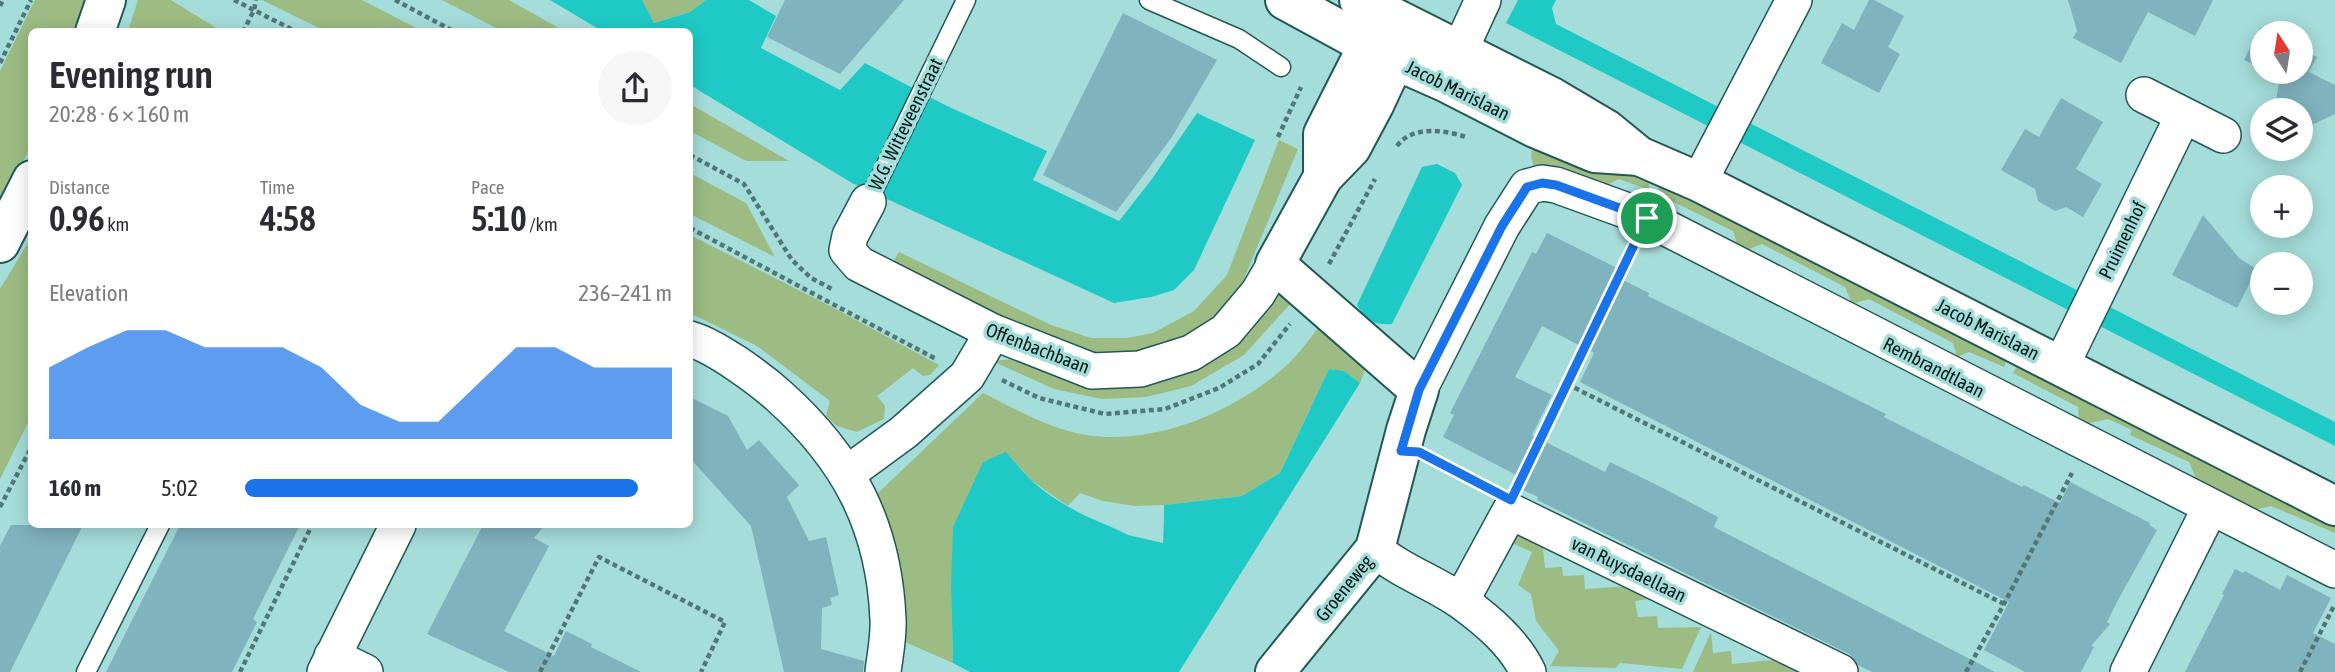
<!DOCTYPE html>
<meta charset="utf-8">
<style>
body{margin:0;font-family:"Asap Condensed",sans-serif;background:#f7f7f7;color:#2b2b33;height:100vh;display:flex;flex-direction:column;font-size:26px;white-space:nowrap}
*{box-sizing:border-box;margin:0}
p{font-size:23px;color:#7c7c81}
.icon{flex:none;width:38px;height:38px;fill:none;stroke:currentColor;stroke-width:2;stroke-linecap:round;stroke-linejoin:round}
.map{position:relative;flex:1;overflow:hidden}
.sheet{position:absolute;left:28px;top:28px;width:665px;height:500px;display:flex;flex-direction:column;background:#fff;border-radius:10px;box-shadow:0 4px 18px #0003}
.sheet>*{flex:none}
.needle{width:46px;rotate:348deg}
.fabs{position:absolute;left:2250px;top:21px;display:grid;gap:14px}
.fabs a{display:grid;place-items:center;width:63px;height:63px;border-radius:50%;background:#fff;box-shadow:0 4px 18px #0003;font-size:35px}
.pin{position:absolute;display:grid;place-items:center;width:60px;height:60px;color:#fff;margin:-30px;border:4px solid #fff;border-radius:50%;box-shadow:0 2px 7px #0007}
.round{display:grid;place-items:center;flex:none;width:74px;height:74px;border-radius:37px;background:#f7f7f7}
.head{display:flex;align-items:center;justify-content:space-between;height:119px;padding:0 21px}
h1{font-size:38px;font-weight:600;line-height:52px}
.metrics{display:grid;grid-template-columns:repeat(3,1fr);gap:10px;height:119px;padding:7px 21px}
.metrics div{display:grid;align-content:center}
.metrics b{font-size:35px;font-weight:600}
.metrics small{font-size:19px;font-weight:400}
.metrics p{font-size:19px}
.chart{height:196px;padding:14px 21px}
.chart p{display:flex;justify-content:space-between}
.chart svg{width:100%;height:126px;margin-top:7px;fill:#1a73e8;opacity:.7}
ul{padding:0 21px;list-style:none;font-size:23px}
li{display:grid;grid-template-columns:112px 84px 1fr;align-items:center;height:52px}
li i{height:18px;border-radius:9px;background:#1a73e8}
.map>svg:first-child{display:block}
.green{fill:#9cbc84}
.water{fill:#1fcac6}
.pier{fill:#a5ddda}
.building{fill:#7fb3be}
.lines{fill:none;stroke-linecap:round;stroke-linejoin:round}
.service-casing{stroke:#225857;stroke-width:21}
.minor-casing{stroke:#225857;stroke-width:38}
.tertiary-casing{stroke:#225857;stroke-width:42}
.secondary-casing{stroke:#225857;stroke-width:42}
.path{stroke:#517876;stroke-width:4.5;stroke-dasharray:5 3.5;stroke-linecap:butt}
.service{stroke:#fff;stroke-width:18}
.minor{stroke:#fff;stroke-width:35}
.tertiary{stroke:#fff;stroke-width:38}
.secondary{stroke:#fff;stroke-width:38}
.route-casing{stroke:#fff;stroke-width:14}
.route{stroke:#1a73e8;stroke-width:9}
.labels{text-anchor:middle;stroke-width:7;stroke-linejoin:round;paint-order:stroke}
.street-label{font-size:19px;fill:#051c1b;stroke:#a5ddda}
</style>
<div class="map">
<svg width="2335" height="672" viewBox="0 0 2335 672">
<rect width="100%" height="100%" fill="#a5ddda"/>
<!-- green -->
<g class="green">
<path d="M 35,0 L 91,0 L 80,31 L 32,32 L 31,146 L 0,207 L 0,71 Z"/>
<path d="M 138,0 L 171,0 L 221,31 L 128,31 Z"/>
<path d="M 262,0 L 362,0 L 422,31 L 325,31 Z"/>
<path d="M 442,0 L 509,0 L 564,31 L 502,31 Z"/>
<path d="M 642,0 L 706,0 L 690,12 L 653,23 Z"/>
<path d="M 690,104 L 789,161 L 746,161 L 690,131 Z"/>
<path d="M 1535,138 L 1649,183 L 1649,190 L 1619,179 L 1605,186 L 1534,169 L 1531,155 Z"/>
<path d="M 1279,140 L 1298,149 L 1243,281 L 1214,318 L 1173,342 L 1127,353 L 1091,354 L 1047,339 L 892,264 L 899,252 L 1051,325 L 1091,338 L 1127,338 L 1153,333 L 1194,311 L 1227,275 Z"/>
<path d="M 690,173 L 746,203 L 775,257 L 690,214 Z"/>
<path d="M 1659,186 L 1741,218 L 2007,358 L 2004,367 L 1969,352 L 1957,357 L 1953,343 L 1869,299 L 1852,304 L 1845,287 L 1762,244 L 1744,251 L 1738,248 L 1733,231 L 1657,194 Z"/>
<path d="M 690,235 L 834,308 L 939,365 L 930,375 L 923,376 L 913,368 L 877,396 L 885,406 L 884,419 L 857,432 L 837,426 L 826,416 L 830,401 L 757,346 L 690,313 Z"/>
<path d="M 31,238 L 31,417 L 0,479 L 0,289 Z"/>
<path d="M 1273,290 L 1292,302 L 1244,355 L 1191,386 L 1146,397 L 1102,399 L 1054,389 L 992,361 L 1015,359 L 1068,382 L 1109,388 L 1168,379 L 1231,343 Z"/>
<path d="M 1321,324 L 1366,367 L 1360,383 L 1344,371 L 1329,369 L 1280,473 L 1242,496 L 1164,505 L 1134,506 L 1103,501 L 1080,493 L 1068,506 L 1032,481 L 1006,452 L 951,587 L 953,663 L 905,642 L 905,614 L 875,496 L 983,393 C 1015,409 1050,429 1086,435 C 1155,446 1237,411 1287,365 C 1300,353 1310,338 1321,324 Z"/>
<path d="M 2018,365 L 2335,524 L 2335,533 L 2271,506 L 2251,511 L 2198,483 L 2189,462 L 2130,435 L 2132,430 L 2108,419 L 2086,424 L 2079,422 L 2078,407 L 2013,373 Z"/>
<path d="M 1514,529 L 1558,548 L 1543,549 L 1545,568 L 1562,567 L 1563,576 L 1584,575 L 1585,589 L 1630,586 L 1655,598 L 1635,601 L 1638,617 L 1657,616 L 1658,628 L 1701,627 L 1682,669 L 1620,663 L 1616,668 L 1550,666 L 1559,651 L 1536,621 L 1531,594 L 1518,585 L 1532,552 L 1505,540 Z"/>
<path d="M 1711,632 L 1713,653 L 1731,651 L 1732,664 L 1773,660 L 1799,672 L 1693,672 Z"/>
</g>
<!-- water -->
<g class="water">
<path d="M 550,0 L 642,0 L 654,23 L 690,12 L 706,0 L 749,0 L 776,16 L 761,48 L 840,90 L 865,63 L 947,106 L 1047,151 L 1033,180 L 1119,221 L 1152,179 L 1197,113 L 1255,140 L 1194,270 L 1174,290 L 1151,297 L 1114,303 L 852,183 L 690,85 L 690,32 L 602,31 Z"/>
<path d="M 1518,0 L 1556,0 L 1552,8 L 1556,24 L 2335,422 L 2335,446 L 1506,23 Z"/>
<path d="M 1437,164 L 1455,173 L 1462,185 L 1392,324 C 1376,326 1364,320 1357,305 L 1422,167 Z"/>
<path d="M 1329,369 L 1344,371 L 1360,383 L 1179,672 L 970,672 L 953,663 L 951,587 L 953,527 L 983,462 L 1006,452 C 1014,461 1022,471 1031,480 C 1065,511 1118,533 1163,542 L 1164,505 L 1242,496 L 1280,473 Z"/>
</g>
<!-- pier -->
<path class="pier" d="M 1070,503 L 1129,532 L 1160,538 L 1160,505 L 1164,505 L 1163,543 L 1128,535 L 1068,506 Z"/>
<!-- building -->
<g class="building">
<path d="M 785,0 L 904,0 L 840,74 L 767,37 Z"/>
<path d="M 1869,0 L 1874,0 L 1904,16 L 1888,47 L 1900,54 L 1879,93 L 1821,63 L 1842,23 L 1854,30 Z"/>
<path d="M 2068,0 L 2213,0 L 2195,36 L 2148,12 L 2121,63 L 2073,38 L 2077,31 Z"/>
<path d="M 1123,13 L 1217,60 L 1172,137 L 1116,212 L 1043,175 Z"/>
<path d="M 2260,28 L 2270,33 L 2263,33 L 2263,69 L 2244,60 Z"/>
<path d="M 2301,49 L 2317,57 L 2309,72 L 2335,85 L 2335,114 L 2301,130 L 2301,110 L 2274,110 L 2280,78 L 2267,72 L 2301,72 Z"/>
<path d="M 2061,98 L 2103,122 L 2076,169 L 2102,184 L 2083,217 L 2066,207 L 2055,211 L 2038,201 L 2035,189 L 2001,170 L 2025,129 L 2039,137 Z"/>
<path d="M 2203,215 L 2240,259 L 2257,269 L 2237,308 L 2172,275 Z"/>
<path d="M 1547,233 L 1617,268 L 1613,275 L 1649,293 L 1648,296 L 1886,414 L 1884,417 L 2022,487 L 2024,485 L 2060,503 L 2070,482 L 2150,523 L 2149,525 L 2157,530 L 2118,600 L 2107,622 L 2110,624 L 2091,646 L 2094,647 L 2081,672 L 2025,672 L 1984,650 L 2009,602 L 1580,382 L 1594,353 L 1542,326 L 1515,377 L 1552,395 L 1532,435 L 1605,472 L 1610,462 L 1659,486 L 1718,517 L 1714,527 L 1995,672 L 1872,672 L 1858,665 L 1849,654 L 1537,500 L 1538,497 L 1521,489 L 1526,480 L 1443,437 L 1454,415 L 1450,413 L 1532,252 L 1536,254 Z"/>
<path d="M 690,397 L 728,416 L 747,450 L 759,440 L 799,485 L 787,497 L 809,541 L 826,537 L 839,595 L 830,598 L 832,605 L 822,608 L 821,649 L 864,661 L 863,672 L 784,672 L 751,526 L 690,458 Z"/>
<path d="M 11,525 L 83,525 L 10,672 L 0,672 L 0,546 Z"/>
<path d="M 180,525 L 300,525 L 253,619 L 257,622 L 232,672 L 106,672 Z"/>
<path d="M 483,525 L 545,525 L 534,538 L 549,546 L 504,631 L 554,656 L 566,631 L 592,644 L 591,647 L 641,672 L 509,672 L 427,634 Z"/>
<path d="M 2235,569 L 2243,573 L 2245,571 L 2280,590 L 2287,575 L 2331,598 L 2313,633 L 2335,644 L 2335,672 L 2185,672 L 2224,595 L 2222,594 Z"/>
</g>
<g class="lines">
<defs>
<g id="service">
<path d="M 1149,0 L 1239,39 L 1281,67"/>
<path d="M 868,202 L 966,0"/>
<path d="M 86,672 L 160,525"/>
</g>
<g id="minor">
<path d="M 1448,76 L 1483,0"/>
<path d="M 2144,95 L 2223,135"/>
<path d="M 1699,182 L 1794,0"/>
<path d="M 868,202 L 850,236 L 847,250 L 859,264 L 993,332 L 1092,371 L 1140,369 L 1191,353 L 1226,331 L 1258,293 L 1275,264"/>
<path d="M 690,339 C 715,346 759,378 779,396 C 848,458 884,525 888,619 C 889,636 885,655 883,672"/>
<path d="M 2061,366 L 2183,116"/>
<path d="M 1419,390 L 1502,226 L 1527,187 L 1542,183 L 1556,185 L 1647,218 L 2335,570"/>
<path d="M 848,473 L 904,432 L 967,376 L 993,332"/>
<path d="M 1375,549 C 1401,572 1434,582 1462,602 C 1488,621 1514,643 1528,672"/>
<path d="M 1461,601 L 1510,511 L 1840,672"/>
<path d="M 332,656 L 365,672"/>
<path d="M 325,672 L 398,525"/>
<path d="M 2128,672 L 2210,508"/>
</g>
<g id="tertiary">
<path d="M 1323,177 L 1323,134 L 1368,45 L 1394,23"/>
<path d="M 1275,672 L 1375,549 L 1406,430 L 1419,390 L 1275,264 L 1323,177 L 1351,148 L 1375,103 L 1395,60 L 1398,28"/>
</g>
<g id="secondary">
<path d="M 1285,0 L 1395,60 L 1445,82 L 1535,128 L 1595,153 L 1639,156"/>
<path d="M 1359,0 L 1552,97 L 1606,129 L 1639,156 L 1699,182 L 2335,506"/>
<path d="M 95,32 L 106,0"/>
<path d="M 0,243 L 32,180"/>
</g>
</defs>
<!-- service casing -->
<use href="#service" class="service-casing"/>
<!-- minor casing -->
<use href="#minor" class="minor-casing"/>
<!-- tertiary casing -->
<use href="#tertiary" class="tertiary-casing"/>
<!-- secondary casing -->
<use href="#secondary" class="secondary-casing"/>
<!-- path -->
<g class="path">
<path d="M 234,0 L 297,32"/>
<path d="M 395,0 L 455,32"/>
<path d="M 0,6 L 3,0"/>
<path d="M 243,32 L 254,10 L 256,0"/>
<path d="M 0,63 L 31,0"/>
<path d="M 1278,137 L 1301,87"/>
<path d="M 1397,146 C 1412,125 1444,130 1466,137"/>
<path d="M 690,155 L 744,184 L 792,260 L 811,278 L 834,290"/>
<path d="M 690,228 L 936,359"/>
<path d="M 1329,264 L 1375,179"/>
<path d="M 1002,380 L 1039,398 L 1105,414 L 1165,409 L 1219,388 L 1258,364 L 1290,324"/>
<path d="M 1567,384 L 2004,604"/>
<path d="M 1436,461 L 1487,488"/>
<path d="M 1521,480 L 1632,248"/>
<path d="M 0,507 L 32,446"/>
<path d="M 240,672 L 312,525"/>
<path d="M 540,672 L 599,557 L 725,622 L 701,672"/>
<path d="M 1966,672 L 2004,604 L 2072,473"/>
<path d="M 2300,672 L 2335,604"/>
</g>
<!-- service -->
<use href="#service" class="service"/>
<!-- minor -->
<use href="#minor" class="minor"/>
<!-- tertiary -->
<use href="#tertiary" class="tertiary"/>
<!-- secondary -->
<use href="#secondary" class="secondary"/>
</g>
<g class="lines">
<defs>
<path id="route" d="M 1542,183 L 1556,185 L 1647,218 L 1511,500 L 1419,452 L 1401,451 L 1419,390 L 1502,226 L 1527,187 Z"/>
</defs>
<!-- route casing -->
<use href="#route" class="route-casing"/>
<!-- route -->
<use href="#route" class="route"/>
</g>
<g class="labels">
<!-- street labels -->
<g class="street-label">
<text transform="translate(1458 90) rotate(26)" y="7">Jacob Marislaan</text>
<text transform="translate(905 124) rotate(-64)" y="7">W.G. Witteveenstraat</text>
<text transform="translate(2122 240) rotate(-64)" y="7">Pruimenhof</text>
<text transform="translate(1988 329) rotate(27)" y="7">Jacob Marislaan</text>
<text transform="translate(1038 348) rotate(21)" y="7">Offenbachbaan</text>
<text transform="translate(1934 367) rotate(27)" y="7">Rembrandtlaan</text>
<text transform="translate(1629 569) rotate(26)" y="7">van Ruysdaellaan</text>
<text transform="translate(1344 588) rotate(-51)" y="7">Groeneweg</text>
</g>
</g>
</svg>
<div class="fabs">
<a><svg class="needle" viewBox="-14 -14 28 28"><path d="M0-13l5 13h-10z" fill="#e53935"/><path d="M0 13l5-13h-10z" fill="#7c7c81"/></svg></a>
<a><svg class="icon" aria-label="layers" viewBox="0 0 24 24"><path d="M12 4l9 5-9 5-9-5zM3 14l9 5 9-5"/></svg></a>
<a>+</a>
<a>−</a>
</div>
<div class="pin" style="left:1647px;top:218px;background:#1e9e55"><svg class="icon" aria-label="arrive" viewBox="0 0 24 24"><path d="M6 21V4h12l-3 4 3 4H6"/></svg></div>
<section class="sheet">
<div class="head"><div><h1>Evening run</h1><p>20:28 · 6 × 160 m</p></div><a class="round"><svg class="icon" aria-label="share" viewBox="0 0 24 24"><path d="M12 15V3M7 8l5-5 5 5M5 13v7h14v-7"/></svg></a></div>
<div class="metrics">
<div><p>Distance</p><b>0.96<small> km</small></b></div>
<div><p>Time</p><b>4:58</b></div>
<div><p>Pace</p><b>5:10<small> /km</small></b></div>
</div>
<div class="chart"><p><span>Elevation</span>236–241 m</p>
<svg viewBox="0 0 160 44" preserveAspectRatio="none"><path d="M0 44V19L10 12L20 6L30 6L40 12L50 12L60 12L70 19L80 32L90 38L100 38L110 25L120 12L130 12L140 19L150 19L160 19V44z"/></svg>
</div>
<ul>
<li><b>160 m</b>5:02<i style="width:92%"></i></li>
</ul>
</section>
</div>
